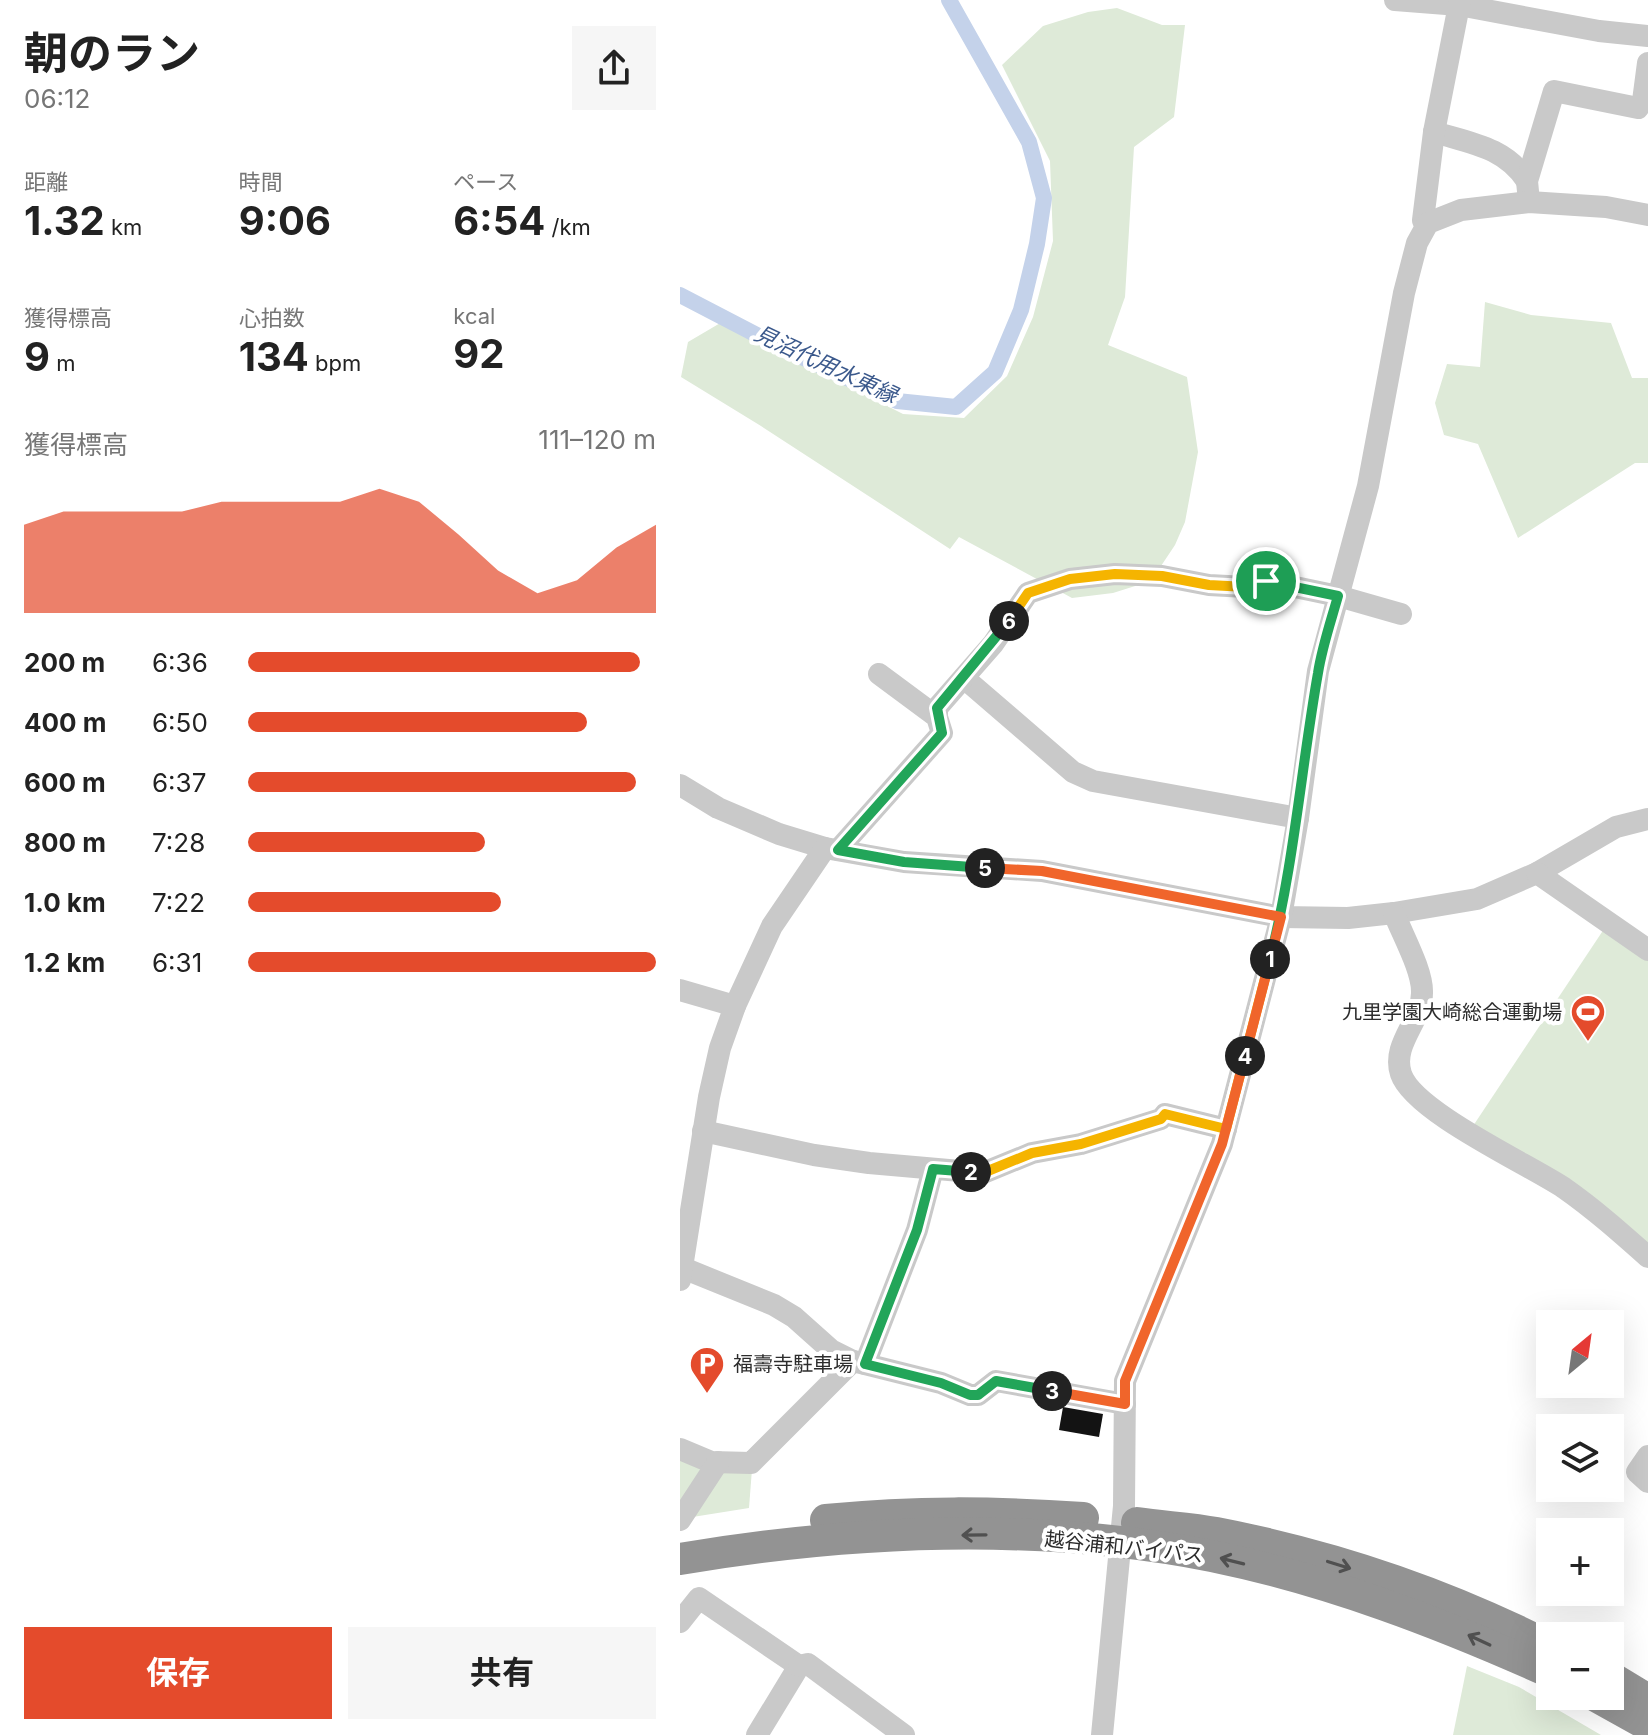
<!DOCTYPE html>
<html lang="ja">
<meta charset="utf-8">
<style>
body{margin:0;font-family:Inter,"Noto Sans JP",sans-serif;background:#f6f6f6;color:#222;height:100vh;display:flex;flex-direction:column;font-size:30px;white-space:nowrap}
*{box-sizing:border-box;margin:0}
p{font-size:26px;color:#767676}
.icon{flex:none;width:44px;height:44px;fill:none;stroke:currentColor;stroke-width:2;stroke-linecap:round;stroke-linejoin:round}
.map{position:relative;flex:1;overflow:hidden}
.side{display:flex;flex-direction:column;background:#fff;width:680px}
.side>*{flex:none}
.needle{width:52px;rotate:29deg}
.buttons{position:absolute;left:856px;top:1310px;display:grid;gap:16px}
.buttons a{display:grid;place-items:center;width:88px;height:88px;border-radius:0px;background:#fff;box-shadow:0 8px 32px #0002;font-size:40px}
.pin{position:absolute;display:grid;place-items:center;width:68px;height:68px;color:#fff;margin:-34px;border:4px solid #fff;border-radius:50%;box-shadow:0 2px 8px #0007}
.km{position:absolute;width:40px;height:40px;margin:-20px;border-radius:50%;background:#222;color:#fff;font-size:22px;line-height:40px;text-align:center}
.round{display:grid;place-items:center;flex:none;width:84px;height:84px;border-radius:0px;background:#f6f6f6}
.summary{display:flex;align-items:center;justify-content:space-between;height:136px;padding:0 24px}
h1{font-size:44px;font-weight:700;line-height:60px}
.metrics{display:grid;grid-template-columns:repeat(3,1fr);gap:12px;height:136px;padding:8px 24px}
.metrics div{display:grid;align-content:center}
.metrics b{font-size:40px;font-weight:700}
.metrics small{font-size:22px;font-weight:400}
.metrics p{font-size:22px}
.chart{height:224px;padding:16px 24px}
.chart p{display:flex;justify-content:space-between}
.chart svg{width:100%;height:144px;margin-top:8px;fill:#e44b2c;opacity:.7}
.action{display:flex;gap:16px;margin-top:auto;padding:16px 24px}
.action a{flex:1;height:92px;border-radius:0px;background:#e44b2c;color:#fff;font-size:32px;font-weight:700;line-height:92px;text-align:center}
.action a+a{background:#f6f6f6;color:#222}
ul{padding:0 24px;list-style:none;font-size:26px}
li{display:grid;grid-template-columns:128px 96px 1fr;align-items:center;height:60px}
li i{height:20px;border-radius:10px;background:#e44b2c}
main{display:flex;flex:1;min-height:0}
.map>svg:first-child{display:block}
.green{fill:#deead8}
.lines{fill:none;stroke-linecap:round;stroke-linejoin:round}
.canal{stroke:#c4d2ea;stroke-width:16}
.building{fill:#131313}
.minor{stroke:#c9c9c9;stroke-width:22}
.highway{stroke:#939393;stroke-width:32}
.oneway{stroke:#505050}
.split-1-casing{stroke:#fff;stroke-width:16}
.split-2-casing{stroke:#fff;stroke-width:16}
.split-3-casing{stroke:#fff;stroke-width:16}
.split-4-casing{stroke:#fff;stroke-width:16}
.split-5-casing{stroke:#fff;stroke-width:16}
.split-6-casing{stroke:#fff;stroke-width:16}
.split-7-casing{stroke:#fff;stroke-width:16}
.split-1{stroke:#22a559;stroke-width:10}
.split-2{stroke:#f5b400;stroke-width:10}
.split-3{stroke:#22a559;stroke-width:10}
.split-4{stroke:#f0652b;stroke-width:10}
.split-5{stroke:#f0652b;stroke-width:10}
.split-6{stroke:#22a559;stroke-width:10}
.split-7{stroke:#f5b400;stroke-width:10}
.labels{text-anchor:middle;stroke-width:8;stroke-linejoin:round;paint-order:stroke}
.poi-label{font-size:20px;fill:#2c2c2c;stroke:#fff;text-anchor:end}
.street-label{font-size:20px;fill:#2c2c2c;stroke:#fff}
.water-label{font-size:22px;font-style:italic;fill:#3b598c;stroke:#fff}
</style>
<main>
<section class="side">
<div class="summary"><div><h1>朝のラン</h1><p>06:12</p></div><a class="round"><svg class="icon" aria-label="share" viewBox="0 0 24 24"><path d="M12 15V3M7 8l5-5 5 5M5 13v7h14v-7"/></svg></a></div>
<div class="metrics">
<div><p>距離</p><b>1.32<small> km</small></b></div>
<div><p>時間</p><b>9:06</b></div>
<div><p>ペース</p><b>6:54<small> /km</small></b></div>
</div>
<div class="metrics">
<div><p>獲得標高</p><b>9<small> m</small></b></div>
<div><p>心拍数</p><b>134<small> bpm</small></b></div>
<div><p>kcal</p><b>92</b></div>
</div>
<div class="chart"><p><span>獲得標高</span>111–120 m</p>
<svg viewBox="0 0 160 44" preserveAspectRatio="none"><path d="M0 44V17L10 13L20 13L30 13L40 13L50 10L60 10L70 10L80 10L90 6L100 10L110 20L120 31L130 38L140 34L150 24L160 17V44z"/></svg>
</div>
<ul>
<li><b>200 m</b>6:36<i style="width:96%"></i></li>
<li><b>400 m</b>6:50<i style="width:83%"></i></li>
<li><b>600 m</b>6:37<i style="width:95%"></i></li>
<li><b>800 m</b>7:28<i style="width:58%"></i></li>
<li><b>1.0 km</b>7:22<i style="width:62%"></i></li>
<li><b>1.2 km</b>6:31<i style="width:100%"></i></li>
</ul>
<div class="action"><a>保存</a><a>共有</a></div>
</section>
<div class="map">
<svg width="968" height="1735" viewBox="0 0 968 1735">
<rect width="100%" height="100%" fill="#fff"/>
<!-- green -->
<g class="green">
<path d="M 437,8 L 482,25 L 505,25 L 494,117 L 454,147 L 445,297 L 428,345 L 507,377 L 518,452 L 505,522 L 495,545 L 471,581 L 433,593 L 392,598 L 279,537 L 270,549 L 81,426 L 1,377 L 8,342 L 42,322 L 223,414 L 284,418 L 327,376 L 353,317 L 373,241 L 370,161 L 322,65 L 363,26 L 408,12 Z"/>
<path d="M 805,302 L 851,315 L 931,323 L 952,378 L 968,378 L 968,463 L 955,463 L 838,538 L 798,444 L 764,435 L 755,403 L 767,364 L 800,367 Z"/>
<path d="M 924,929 L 968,961 L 968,1249 L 793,1126 Z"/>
<path d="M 0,1454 L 72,1469 L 69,1508 L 0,1519 Z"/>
<path d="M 787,1666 L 839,1687 L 921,1735 L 773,1735 Z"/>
</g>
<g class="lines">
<!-- canal -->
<path class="canal" d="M 0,295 L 102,348 L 217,401 L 276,407 L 315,372 L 341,310 L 357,244 L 364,198 L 349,142 L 269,0"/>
</g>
<!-- building -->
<path class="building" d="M 383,1407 L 423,1414 L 419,1437 L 379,1430 Z"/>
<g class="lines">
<!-- minor -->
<g class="minor">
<path d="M 715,0 L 779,5 L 919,31 L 968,36"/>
<path d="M 754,132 C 790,143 825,147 847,181"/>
<path d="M 849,202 L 847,181 L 874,91 L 958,108 L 963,101 L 968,63"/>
<path d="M 748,223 L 743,220 L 754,132 L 780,0"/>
<path d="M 284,678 L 393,772 L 413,781 L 618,818"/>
<path d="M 257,717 L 257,708 L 313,644 L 348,593 L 390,579 L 435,574 L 482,576 L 529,585 L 566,587 L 586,581 L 658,596 L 721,614"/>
<path d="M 0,785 L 38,808 L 99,834 L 145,848 L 224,862 L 362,871 L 601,917 L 668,918 L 714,913 L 797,899 L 857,873 L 936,827 L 968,819"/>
<path d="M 158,850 L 262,733 L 257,717 L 199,674"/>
<path d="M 857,873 L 968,950"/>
<path d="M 714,913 C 722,934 743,971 742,993 C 742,1021 711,1044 721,1074 C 734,1112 848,1164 884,1188 C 914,1209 941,1233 968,1257"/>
<path d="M 0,990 L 55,1006"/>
<path d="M 23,1131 L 134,1155 L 189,1163 L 303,1173 L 352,1153 L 401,1144 L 481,1119 L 485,1114 L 546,1129"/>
<path d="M 3,1268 L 94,1305 L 114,1317 L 151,1350 L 173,1361 L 261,1383 L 290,1395 L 298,1395 L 316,1381 L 445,1404"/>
<path d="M 0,1280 L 29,1097 L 40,1048 L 55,1006 L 92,926 L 145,848"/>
<path d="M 185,1364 L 237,1230 L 253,1169"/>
<path d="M 0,1449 L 31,1462 L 71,1463 L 173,1361"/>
<path d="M 968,1456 L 957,1472 L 968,1482"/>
<path d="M 0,1520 L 38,1462"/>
<path d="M 0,1622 L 19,1598 L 119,1666 L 77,1735"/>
<path d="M 119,1666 L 128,1664 L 224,1735"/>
<path d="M 422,1735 L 444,1506 L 445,1381 L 542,1144 L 601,917 L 618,818 L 638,671 L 688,486 L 724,293 L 737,243 L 748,223 L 781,210 L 849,202 L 926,207 L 968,215"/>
</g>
<!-- highway -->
<g class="highway">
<path d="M 146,1520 C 235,1511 314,1512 403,1518"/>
<path d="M 457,1523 C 483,1527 510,1528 536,1533 C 650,1555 766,1594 870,1647"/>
<path d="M 0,1559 C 173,1530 358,1522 532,1556 C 649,1580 761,1623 870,1672"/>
<path d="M 930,1677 L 968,1700"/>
<path d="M 916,1696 L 968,1725"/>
</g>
</g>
<!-- one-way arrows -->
<defs><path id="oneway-shaft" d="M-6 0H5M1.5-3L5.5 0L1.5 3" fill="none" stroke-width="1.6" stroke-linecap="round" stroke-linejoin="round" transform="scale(2)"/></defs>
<g class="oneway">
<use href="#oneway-shaft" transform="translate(294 1535) rotate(179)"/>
<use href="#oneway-shaft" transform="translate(552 1561) rotate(-166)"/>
<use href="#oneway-shaft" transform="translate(659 1565) rotate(17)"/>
<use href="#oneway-shaft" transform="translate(799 1640) rotate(-155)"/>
</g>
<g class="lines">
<defs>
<path id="split-1" d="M 586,581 L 658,596 C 651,621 642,647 638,673 C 621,769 614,865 590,959"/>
<path id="split-2" d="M 291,1172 L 303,1173 L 352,1153 L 401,1144 L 481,1119 L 485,1114 L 546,1129 L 590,959"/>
<path id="split-3" d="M 291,1172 L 253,1169 L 237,1230 L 185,1364 L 261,1383 L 290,1395 L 298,1395 L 316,1381 L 372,1391"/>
<path id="split-4" d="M 372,1391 L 445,1404 L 445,1381 L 542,1144 L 565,1056"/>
<path id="split-5" d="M 305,868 L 362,871 L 601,917 L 565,1056"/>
<path id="split-6" d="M 305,868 L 224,862 L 158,850 L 262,733 L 257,708 L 329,621"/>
<path id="split-7" d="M 329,621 L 348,593 L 390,579 L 435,574 L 482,576 L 529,585 L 566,587 L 586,581"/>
</defs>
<!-- split-1 casing -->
<use href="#split-1" class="split-1-casing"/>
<!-- split-2 casing -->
<use href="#split-2" class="split-2-casing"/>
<!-- split-3 casing -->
<use href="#split-3" class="split-3-casing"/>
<!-- split-4 casing -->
<use href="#split-4" class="split-4-casing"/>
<!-- split-5 casing -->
<use href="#split-5" class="split-5-casing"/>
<!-- split-6 casing -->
<use href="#split-6" class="split-6-casing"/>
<!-- split-7 casing -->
<use href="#split-7" class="split-7-casing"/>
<!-- split-1 -->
<use href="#split-1" class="split-1"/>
<!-- split-2 -->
<use href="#split-2" class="split-2"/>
<!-- split-3 -->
<use href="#split-3" class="split-3"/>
<!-- split-4 -->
<use href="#split-4" class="split-4"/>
<!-- split-5 -->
<use href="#split-5" class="split-5"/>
<!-- split-6 -->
<use href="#split-6" class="split-6"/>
<!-- split-7 -->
<use href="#split-7" class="split-7"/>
</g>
<!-- icons -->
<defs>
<symbol id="stadium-pin" viewBox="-11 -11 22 30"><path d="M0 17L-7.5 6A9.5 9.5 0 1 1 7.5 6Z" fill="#e44b2c" stroke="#fff"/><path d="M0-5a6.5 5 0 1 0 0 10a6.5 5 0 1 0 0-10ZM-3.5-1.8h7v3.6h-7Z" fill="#fff"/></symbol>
<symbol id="parking-pin" viewBox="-11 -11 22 30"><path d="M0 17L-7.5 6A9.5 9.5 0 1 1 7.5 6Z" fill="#e44b2c" stroke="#fff"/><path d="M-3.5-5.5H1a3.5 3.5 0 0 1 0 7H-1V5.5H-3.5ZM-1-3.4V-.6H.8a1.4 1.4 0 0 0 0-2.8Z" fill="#fff"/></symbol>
</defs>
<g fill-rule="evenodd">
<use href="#stadium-pin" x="888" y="992" width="40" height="54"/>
<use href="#parking-pin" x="7" y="1344" width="40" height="54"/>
</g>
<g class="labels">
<!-- poi labels -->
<g class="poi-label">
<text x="882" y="1019">九里学園大崎総合運動場</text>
<text x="53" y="1371" text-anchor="start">福壽寺駐車場</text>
</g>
<!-- street labels -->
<g class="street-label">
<text transform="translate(444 1547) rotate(6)" y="7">越谷浦和バイパス</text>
</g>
<!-- water labels -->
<g class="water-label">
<text transform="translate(146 364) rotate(25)" y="8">見沼代用水東縁</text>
</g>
</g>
</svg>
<div class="buttons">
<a><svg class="needle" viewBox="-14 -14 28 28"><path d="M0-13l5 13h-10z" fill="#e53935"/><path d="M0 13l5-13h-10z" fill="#767676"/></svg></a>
<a><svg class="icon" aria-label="layers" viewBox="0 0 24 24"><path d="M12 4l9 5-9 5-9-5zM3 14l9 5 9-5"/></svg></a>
<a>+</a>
<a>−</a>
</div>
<div class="pin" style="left:586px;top:581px;background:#1e9e55"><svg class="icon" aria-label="arrive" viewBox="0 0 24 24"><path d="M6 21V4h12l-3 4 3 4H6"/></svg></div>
<b class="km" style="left:590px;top:959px">1</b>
<b class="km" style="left:291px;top:1172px">2</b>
<b class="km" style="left:372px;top:1391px">3</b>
<b class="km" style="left:565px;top:1056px">4</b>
<b class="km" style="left:305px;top:868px">5</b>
<b class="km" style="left:329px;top:621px">6</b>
</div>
</main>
